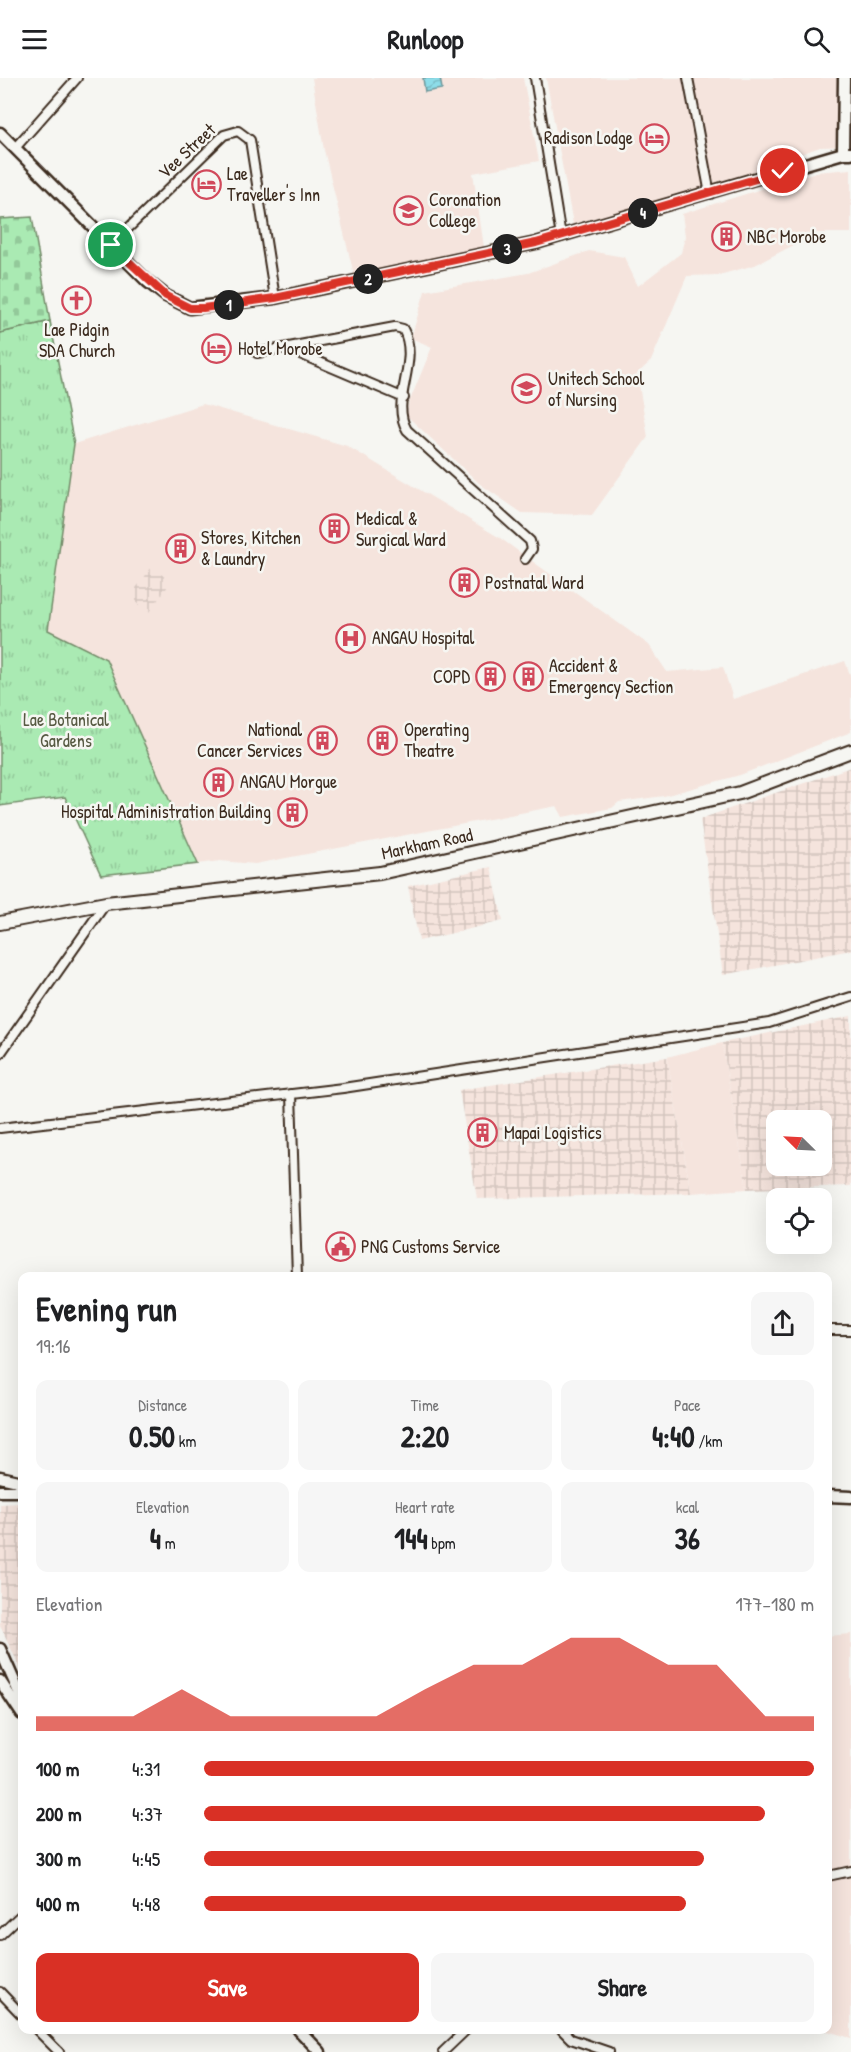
<!DOCTYPE html>
<meta charset="utf-8">
<style>
body{margin:0;font-family:"Patrick Hand",sans-serif;background:#f6f6f6;color:#202124;height:100vh;display:flex;flex-direction:column;font-size:22px;white-space:nowrap}
*{box-sizing:border-box;margin:0}
p{font-size:20px;color:#757577}
.icon{flex:none;width:33px;height:33px;fill:none;stroke:currentColor;stroke-width:2;stroke-linecap:round;stroke-linejoin:round}
.map{position:relative;flex:1;overflow:hidden}
.side{position:absolute;left:18px;top:1194px;width:814px;height:762px;display:flex;flex-direction:column;background:#fff;border-radius:12px;box-shadow:0 6px 24px #0002}
.side>*{flex:none}
.needle{width:39px;rotate:294deg}
.tools{position:absolute;left:766px;top:1032px;display:grid;gap:12px}
.tools a{display:grid;place-items:center;width:66px;height:66px;border-radius:12px;background:#fff;box-shadow:0 6px 24px #0002;font-size:30px}
.pin{position:absolute;display:grid;place-items:center;width:51px;height:51px;color:#fff;margin:-26px;border:3px solid #fff;border-radius:50%;box-shadow:0 2px 6px #0007}
.km{position:absolute;width:30px;height:30px;margin:-15px;border-radius:50%;background:#222;color:#fff;font-size:16px;line-height:30px;text-align:center}
.round{display:grid;place-items:center;flex:none;width:63px;height:63px;border-radius:12px;background:#f6f6f6}
.head{display:flex;align-items:center;justify-content:space-between;height:102px;padding:0 18px}
h1{font-size:33px;font-weight:700;line-height:45px}
.metrics{display:grid;grid-template-columns:repeat(3,1fr);gap:9px;height:102px;padding:6px 18px}
.metrics div{display:grid;align-content:center;border-radius:12px;background:#f6f6f6;text-align:center}
.metrics b{font-size:30px;font-weight:700}
.metrics small{font-size:16px;font-weight:400}
.metrics p{font-size:16px}
.chart{height:168px;padding:12px 18px}
.chart p{display:flex;justify-content:space-between}
.chart svg{width:100%;height:108px;margin-top:6px;fill:#d93025;opacity:.7}
.action{display:flex;gap:12px;margin-top:auto;padding:12px 18px}
.action a{flex:1;height:69px;border-radius:12px;background:#d93025;color:#fff;font-size:24px;font-weight:700;line-height:69px;text-align:center}
.action a+a{background:#f6f6f6;color:#202124}
ul{padding:0 18px;list-style:none;font-size:20px}
li{display:grid;grid-template-columns:96px 72px 1fr;align-items:center;height:45px}
li i{height:15px;border-radius:8px;background:#d93025}
header{display:flex;justify-content:space-between;align-items:center;height:78px;padding:0 18px;background:#fff;font-size:27px;font-weight:700}
.map>svg:first-child{display:block}
.built{fill:#f5e4dd}
.industrial{fill:url(#industrial-grid);fill-rule:evenodd}
.grass{fill:url(#grass-tufts);stroke:#728a68;stroke-width:1.5}
.cemetery{fill:url(#cemetery-stones);stroke:#728a68;stroke-width:1.5}
.water{fill:url(#water-waves);stroke:#6c9598;stroke-width:1.5}
.lines{fill:none;stroke-linecap:round;stroke-linejoin:round}
.street-casing{stroke:#3b2a1e;stroke-width:12}
.secondary-casing{stroke:#3b2a1e;stroke-width:15}
.primary-casing{stroke:#3b2a1e;stroke-width:16}
.street{stroke:#f6f6f2;stroke-width:8}
.secondary{stroke:#f6f6f2;stroke-width:10}
.primary{stroke:#f6f6f2;stroke-width:12}
.route-casing{stroke:#fff;stroke-width:12}
.route{stroke:#d93025;stroke-width:8}
.labels{text-anchor:middle;stroke-width:5;stroke-linejoin:round;paint-order:stroke}
.poi-label{font-size:18px;fill:#3b2a1e;stroke:#f6f6f2;text-anchor:start}
.street-label{font-size:18px;fill:#3b2a1e;stroke:#f6f6f2}
.park-label{font-size:18px;fill:#575a43;stroke:#f6f6f2}
</style>
<header><svg class="icon" aria-label="menu" viewBox="0 0 24 24"><path d="M4 6h16M4 12h16M4 18h16"/></svg>Runloop<svg class="icon" aria-label="search" viewBox="0 0 24 24"><circle cx="10" cy="10" r="6"/><path d="M15 15l6 6"/></svg></header>
<div class="map">
<svg width="851" height="1974" viewBox="0 0 851 1974">
<defs>
<pattern id="industrial-grid" width="8" height="8" patternUnits="userSpaceOnUse" patternTransform="scale(1.5)"><rect width="8" height="8" fill="#f5e4dd"/><path d="M0 4h8M4 0v8" fill="none" stroke="#d3c4bd"/></pattern>
<pattern id="grass-tufts" width="24" height="20" patternUnits="userSpaceOnUse" patternTransform="scale(1.5)"><rect width="24" height="20" fill="#aaeab3"/><path d="M3 7l-1-3M5 7V3M7 7l1-3M15 17l-1-3M17 17v-4M19 17l1-3" fill="none" stroke="#93c99a"/></pattern>
<pattern id="cemetery-stones" width="16" height="16" patternUnits="userSpaceOnUse" patternTransform="scale(1.5)"><rect width="16" height="16" fill="#aaeab3"/><path d="M2 7V4a2 2 0 0 1 4 0v3zM10 15v-3a2 2 0 0 1 4 0v3z" fill="#93c99a"/></pattern>
<pattern id="water-waves" width="16" height="10" patternUnits="userSpaceOnUse" patternTransform="scale(1.5)"><rect width="16" height="10" fill="#8ddde9"/><path d="M0 5q4-4 8 0t8 0" fill="none" stroke="#7bbec7"/></pattern>
</defs>
<rect width="100%" height="100%" fill="#f6f6f2"/>
<filter id="ink" filterUnits="userSpaceOnUse"><feTurbulence type="fractalNoise" baseFrequency=".0167" numOctaves="2"/><feDisplacementMap in="SourceGraphic" scale="12" xChannelSelector="R" yChannelSelector="G"/><feConvolveMatrix kernelMatrix="1 2 1 2 8 2 1 2 1" color-interpolation-filters="sRGB"/></filter>
<g filter="url(#ink)">
<!-- built -->
<g class="built">
<path d="M 312,0 L 523,0 L 539,83 L 473,95 L 484,169 L 354,197 L 324,72 Z"/>
<path d="M 546,0 L 851,0 L 851,68 L 820,69 L 724,104 L 573,146 Z"/>
<path d="M 851,91 L 851,155 L 817,155 L 755,187 L 719,197 L 687,198 L 651,283 L 637,296 L 648,359 L 592,437 L 522,435 L 480,406 L 407,338 L 408,327 L 432,269 L 411,260 L 425,213 L 528,195 L 589,173 L 624,179 L 638,208 L 681,175 L 685,158 L 682,136 L 816,94 Z"/>
<path d="M 203,326 L 347,368 L 500,460 L 649,567 L 667,594 L 723,589 L 733,621 L 845,583 L 851,599 L 851,654 L 740,697 L 664,718 L 619,724 L 612,730 L 563,739 L 557,728 L 255,786 L 220,783 L 198,786 L 106,581 L 48,552 L 74,366 Z"/>
<path d="M 722,965 L 747,1111 L 691,1115 L 667,979 Z"/>
<path d="M 851,1556 L 851,1960 L 824,1952 L 828,1952 L 828,1558 Z"/>
</g>
<!-- industrial -->
<g class="industrial">
<path d="M 152,489 L 171,504 L 149,534 L 136,525 L 136,510 Z"/>
<path d="M 851,689 L 851,872 L 723,897 L 700,741 Z"/>
<path d="M 491,789 L 503,843 L 419,863 L 408,808 Z"/>
<path d="M 851,938 L 851,1108 L 747,1111 L 722,965 ZM 777,1042 L 822,1042 L 822,1088 L 777,1088 Z"/>
<path d="M 667,979 L 691,1115 L 477,1121 L 459,1012 Z"/>
<path d="M 22,1425 L 22,1594 L 0,1547 L 0,1426 Z"/>
</g>
<!-- grass -->
<path class="grass" d="M 50,243 L 74,366 L 48,552 L 106,581 L 198,786 L 101,797 L 65,719 L 0,728 L 0,255 Z"/>
<!-- cemetery -->
<path class="cemetery" d="M 32,139 L 50,243 L 0,255 L 0,141 Z"/>
<!-- water -->
<path class="water" d="M 423,0 L 440,0 L 442,11 L 425,14 Z"/>
<g class="lines">
<defs>
<g id="street">
<path d="M 535,0 L 561,159"/>
<path d="M 688,0 L 710,116"/>
<path d="M 15,70 L 77,0"/>
<path d="M 111,167 L 224,57 L 238,53 L 250,62 L 275,220"/>
<path d="M 286,270 L 404,320"/>
<path d="M 257,275 L 395,249 L 403,251 C 421,284 389,322 407,352 L 530,463 L 532,471 L 525,481"/>
<path d="M 0,976 L 106,825"/>
<path d="M 291,1016 L 297,1198"/>
<path d="M 0,1050 L 343,1010 L 769,945 L 851,919"/>
<path d="M 828,1252 L 851,1252"/>
<path d="M 828,1798 L 851,1793"/>
<path d="M 0,1857 L 22,1836"/>
<path d="M 0,1914 L 22,1937"/>
<path d="M 37,1952 L 59,1974"/>
<path d="M 562,1952 L 571,1961 L 609,1974"/>
<path d="M 443,1974 L 466,1952"/>
</g>
<g id="secondary">
<path d="M 0,55 L 147,203 L 166,218 L 190,230 L 275,220 L 536,165 L 843,75 L 851,75"/>
<path d="M 843,75 L 844,0"/>
<path d="M 0,1399 L 22,1404"/>
<path d="M 0,1413 L 22,1413"/>
<path d="M 828,1418 L 851,1419"/>
<path d="M 0,1571 L 22,1621"/>
<path d="M 0,1603 L 22,1636"/>
<path d="M 299,1952 L 320,1974"/>
</g>
<path id="primary" d="M 0,845 L 106,825 L 380,795 L 740,715 L 851,673"/>
</defs>
<!-- street casing -->
<use href="#street" class="street-casing"/>
<!-- secondary casing -->
<use href="#secondary" class="secondary-casing"/>
<!-- primary casing -->
<use href="#primary" class="primary-casing"/>
<!-- street -->
<use href="#street" class="street"/>
<!-- secondary -->
<use href="#secondary" class="secondary"/>
<!-- primary -->
<use href="#primary" class="primary"/>
</g>
</g>
<g class="lines" filter="url(#ink)">
<defs>
<path id="route" d="M 111,167 L 166,218 L 190,230 L 203,230 L 275,220 L 536,165 L 783,93"/>
</defs>
<!-- route casing -->
<use href="#route" class="route-casing"/>
<!-- route -->
<use href="#route" class="route"/>
</g>
<!-- icons -->
<defs>
<symbol id="hotel-ring" viewBox="-11 -11 22 22"><circle r="9.5" fill="#f6f6f2" stroke="#d1495b" stroke-width="1.5"/><path d="M-6-4.5h1.5V1H6V5H4.5V3h-9V5H-6ZM-4 0a1.8 1.8 0 1 1 3.6 0ZM.5 0V-2.5h3Q6-2.5 6 0Z" fill="#d1495b"/></symbol>
<symbol id="school-ring" viewBox="-11 -11 22 22"><circle r="9.5" fill="#f6f6f2" stroke="#d1495b" stroke-width="1.5"/><path d="M0-5L7-2L0 1L-7-2ZM-4 1L0 2.5L4 1V4Q0 6-4 4Z" fill="#d1495b"/></symbol>
<symbol id="building-ring" viewBox="-11 -11 22 22"><circle r="9.5" fill="#f6f6f2" stroke="#d1495b" stroke-width="1.5"/><path d="M-4-6H4V6H1V3H-1V6H-4ZM-2.5-4.3h1.7v1.8h-1.7ZM.8-4.3h1.7v1.8H.8ZM-2.5-1h1.7V.8h-1.7ZM.8-1h1.7V.8H.8Z" fill="#d1495b"/></symbol>
<symbol id="church-ring" viewBox="-11 -11 22 22"><circle r="9.5" fill="#f6f6f2" stroke="#d1495b" stroke-width="1.5"/><path d="M-1.2-6h2.4v3.5h3.3v2.4h-3.3V6h-2.4V-.1h-3.3v-2.4h3.3Z" fill="#d1495b"/></symbol>
<symbol id="university-ring" viewBox="-11 -11 22 22"><circle r="9.5" fill="#f6f6f2" stroke="#d1495b" stroke-width="1.5"/><path d="M0-5L7-2L0 1L-7-2ZM-4 1L0 2.5L4 1V4Q0 6-4 4Z" fill="#d1495b"/></symbol>
<symbol id="hospital-ring" viewBox="-11 -11 22 22"><circle r="9.5" fill="#f6f6f2" stroke="#d1495b" stroke-width="1.5"/><path d="M-5-5h3v3.5h4V-5h3V5h-3V1.5h-4V5h-3Z" fill="#d1495b"/></symbol>
<symbol id="civic-ring" viewBox="-11 -11 22 22"><circle r="9.5" fill="#f6f6f2" stroke="#d1495b" stroke-width="1.5"/><path d="M-.6-6.5H3V-4.5H.6V-3L4-1V1h2V6H-6V1h2V-1L-.6-3ZM-1.2 2.5V6h2.4V2.5Z" fill="#d1495b"/></symbol>
</defs>
<g fill-rule="evenodd">
<use href="#hotel-ring" x="638" y="44" width="33" height="33"/>
<use href="#hotel-ring" x="190" y="90" width="33" height="33"/>
<use href="#school-ring" x="392" y="116" width="33" height="33"/>
<use href="#building-ring" x="710" y="142" width="33" height="33"/>
<use href="#church-ring" x="60" y="206" width="33" height="33"/>
<use href="#hotel-ring" x="200" y="254" width="33" height="33"/>
<use href="#university-ring" x="510" y="294" width="33" height="33"/>
<use href="#building-ring" x="318" y="434" width="33" height="33"/>
<use href="#building-ring" x="164" y="454" width="33" height="33"/>
<use href="#building-ring" x="448" y="488" width="33" height="33"/>
<use href="#hospital-ring" x="334" y="544" width="33" height="33"/>
<use href="#building-ring" x="512" y="582" width="33" height="33"/>
<use href="#building-ring" x="474" y="582" width="33" height="33"/>
<use href="#building-ring" x="306" y="646" width="33" height="33"/>
<use href="#building-ring" x="366" y="646" width="33" height="33"/>
<use href="#building-ring" x="202" y="688" width="33" height="33"/>
<use href="#building-ring" x="276" y="718" width="33" height="33"/>
<use href="#building-ring" x="466" y="1038" width="33" height="33"/>
<use href="#civic-ring" x="324" y="1152" width="33" height="33"/>
</g>
<g class="labels">
<!-- poi labels -->
<g class="poi-label">
<text x="633" y="66" text-anchor="end">Radison Lodge</text>
<text x="227" y="102">Lae<tspan x="227" dy="21">Traveller's Inn</tspan></text>
<text x="429" y="128">Coronation<tspan x="429" dy="21">College</tspan></text>
<text x="747" y="165">NBC Morobe</text>
<text x="77" y="258" text-anchor="middle">Lae Pidgin<tspan x="77" dy="21">SDA Church</tspan></text>
<text x="238" y="277">Hotel Morobe</text>
<text x="548" y="307">Unitech School<tspan x="548" dy="21">of Nursing</tspan></text>
<text x="356" y="447">Medical &amp;<tspan x="356" dy="21">Surgical Ward</tspan></text>
<text x="201" y="466">Stores, Kitchen<tspan x="201" dy="21">&amp; Laundry</tspan></text>
<text x="485" y="511">Postnatal Ward</text>
<text x="372" y="566">ANGAU Hospital</text>
<text x="549" y="594">Accident &amp;<tspan x="549" dy="21">Emergency Section</tspan></text>
<text x="470" y="605" text-anchor="end">COPD</text>
<text x="302" y="658" text-anchor="end">National<tspan x="302" dy="21">Cancer Services</tspan></text>
<text x="404" y="658">Operating<tspan x="404" dy="21">Theatre</tspan></text>
<text x="240" y="710">ANGAU Morgue</text>
<text x="271" y="740" text-anchor="end">Hospital Administration Building</text>
<text x="504" y="1061">Mapai Logistics</text>
<text x="361" y="1175">PNG Customs Service</text>
</g>
<!-- street labels -->
<g class="street-label">
<text transform="translate(187 73) rotate(-43)" y="6">Vee Street</text>
<text transform="translate(427 766) rotate(-12)" y="6">Markham Road</text>
</g>
<!-- park labels -->
<g class="park-label">
<text x="66" y="648">Lae Botanical<tspan x="66" dy="21">Gardens</tspan></text>
</g>
</g>
</svg>
<div class="tools">
<a><svg class="needle" viewBox="-14 -14 28 28"><path d="M0-13l5 13h-10z" fill="#e53935"/><path d="M0 13l5-13h-10z" fill="#757577"/></svg></a>
<a><svg class="icon" aria-label="locate" viewBox="0 0 24 24"><circle cx="12" cy="12" r="6"/><path d="M12 2v4M12 18v4M2 12h4M18 12h4"/></svg></a>
</div>
<div class="pin" style="left:111px;top:167px;background:#1e9e55"><svg class="icon" aria-label="arrive" viewBox="0 0 24 24"><path d="M6 21V4h12l-3 4 3 4H6"/></svg></div>
<div class="pin" style="left:783px;top:93px;background:#d93025"><svg class="icon" aria-label="check" viewBox="0 0 24 24"><path d="M5 12l5 5 9-10"/></svg></div>
<b class="km" style="left:229px;top:227px">1</b>
<b class="km" style="left:368px;top:201px">2</b>
<b class="km" style="left:507px;top:171px">3</b>
<b class="km" style="left:643px;top:135px">4</b>
<section class="side">
<div class="head"><div><h1>Evening run</h1><p>19:16</p></div><a class="round"><svg class="icon" aria-label="share" viewBox="0 0 24 24"><path d="M12 15V3M7 8l5-5 5 5M5 13v7h14v-7"/></svg></a></div>
<div class="metrics">
<div><p>Distance</p><b>0.50<small> km</small></b></div>
<div><p>Time</p><b>2:20</b></div>
<div><p>Pace</p><b>4:40<small> /km</small></b></div>
</div>
<div class="metrics">
<div><p>Elevation</p><b>4<small> m</small></b></div>
<div><p>Heart rate</p><b>144<small> bpm</small></b></div>
<div><p>kcal</p><b>36</b></div>
</div>
<div class="chart"><p><span>Elevation</span>177–180 m</p>
<svg viewBox="0 0 160 44" preserveAspectRatio="none"><path d="M0 44V38L10 38L20 38L30 27L40 38L50 38L60 38L70 38L80 27L90 17L100 17L110 6L120 6L130 17L140 17L150 38L160 38V44z"/></svg>
</div>
<ul>
<li><b>100 m</b>4:31<i style="width:100%"></i></li>
<li><b>200 m</b>4:37<i style="width:92%"></i></li>
<li><b>300 m</b>4:45<i style="width:82%"></i></li>
<li><b>400 m</b>4:48<i style="width:79%"></i></li>
</ul>
<div class="action"><a>Save</a><a>Share</a></div>
</section>
</div>
